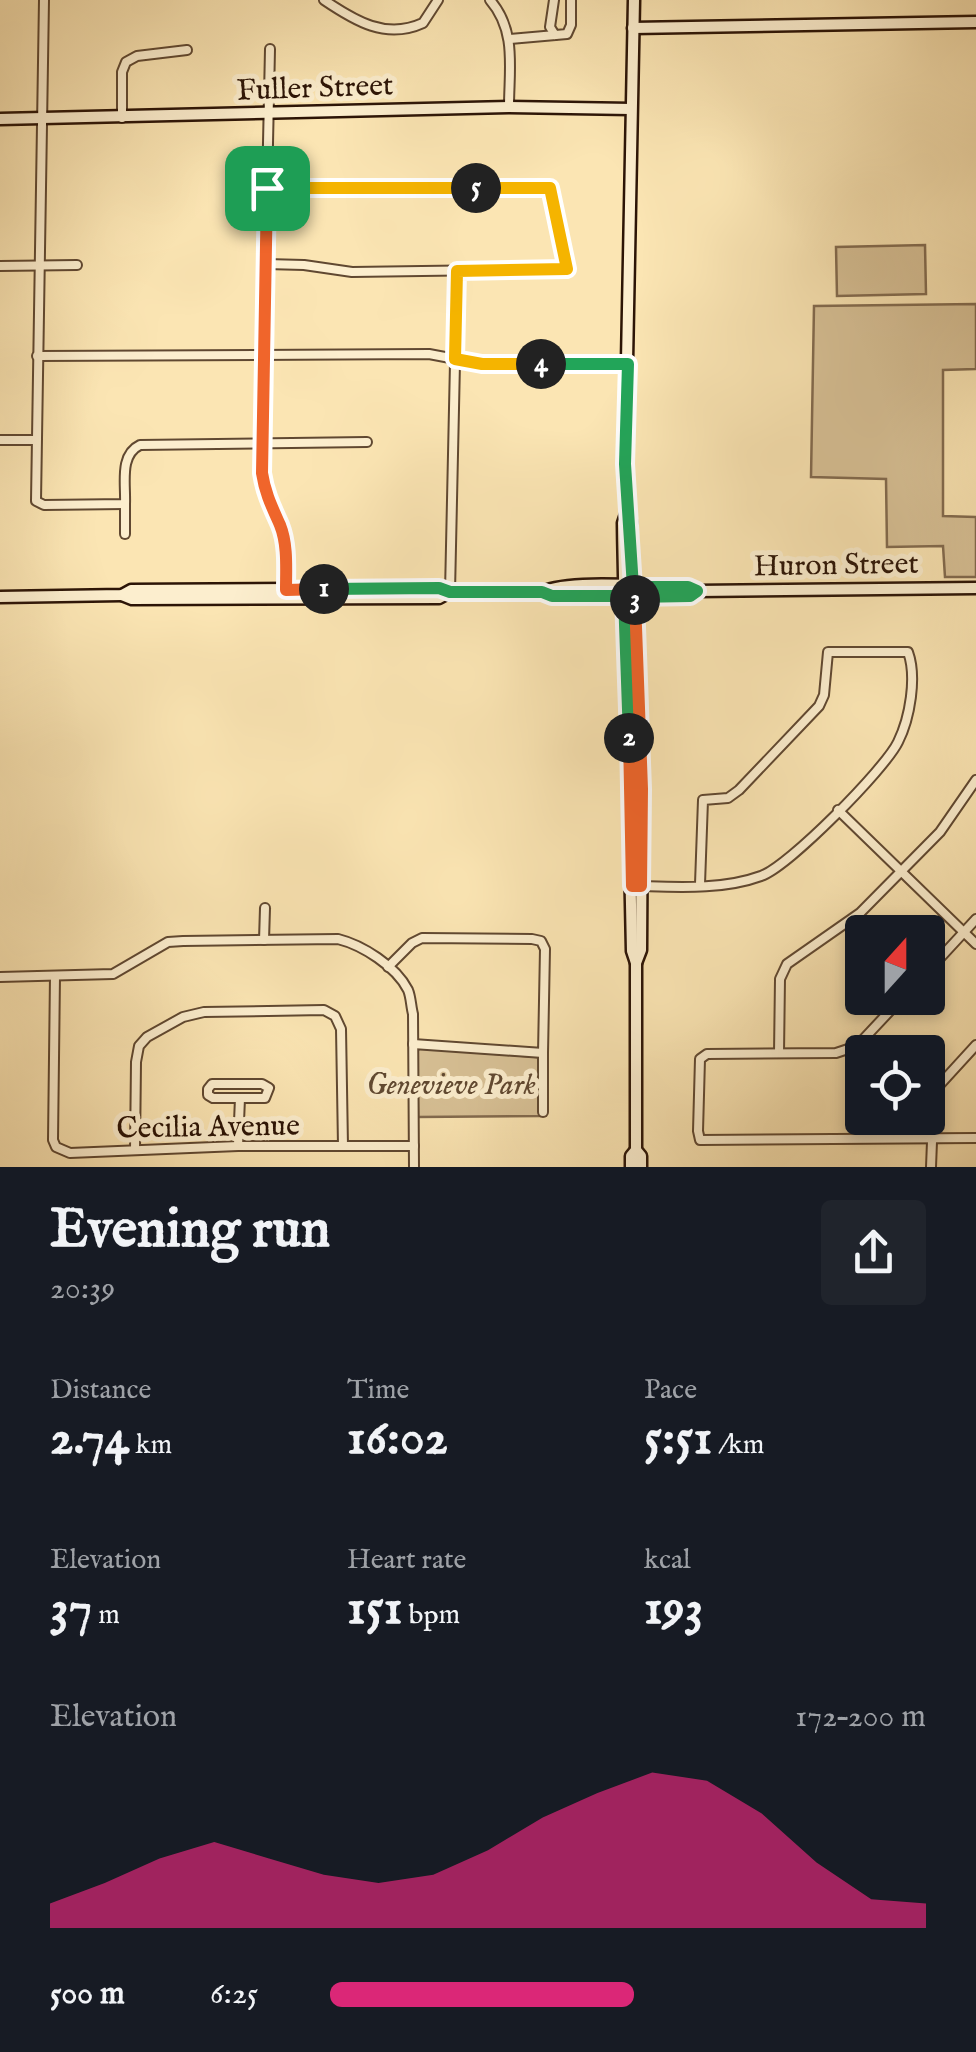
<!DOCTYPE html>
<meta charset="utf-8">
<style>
body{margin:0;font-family:"IM FELL English",serif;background:#20242c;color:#f1f3f6;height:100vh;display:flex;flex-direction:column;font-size:38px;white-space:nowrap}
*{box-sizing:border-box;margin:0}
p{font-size:32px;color:#9ea1a6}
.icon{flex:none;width:55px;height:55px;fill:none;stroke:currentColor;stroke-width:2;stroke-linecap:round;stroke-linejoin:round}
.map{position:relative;height:1167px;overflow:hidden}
.drawer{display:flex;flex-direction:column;background:#171b24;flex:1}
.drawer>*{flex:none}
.needle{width:65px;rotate:21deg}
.tools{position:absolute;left:845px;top:915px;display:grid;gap:20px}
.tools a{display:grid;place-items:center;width:100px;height:100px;border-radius:10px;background:#171b24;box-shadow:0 5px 15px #0003;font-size:50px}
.pin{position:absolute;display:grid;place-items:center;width:85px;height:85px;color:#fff;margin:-42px;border-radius:20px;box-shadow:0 5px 15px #0006}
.km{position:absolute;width:50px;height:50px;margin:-25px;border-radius:50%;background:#222;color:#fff;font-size:28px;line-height:50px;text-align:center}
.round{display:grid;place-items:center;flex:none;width:105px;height:105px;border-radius:10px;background:#20242c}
.overview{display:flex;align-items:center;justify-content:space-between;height:170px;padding:0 50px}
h1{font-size:55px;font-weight:700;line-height:75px}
.stats{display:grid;grid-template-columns:repeat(3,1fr);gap:15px;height:170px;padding:10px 50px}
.stats div{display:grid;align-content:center}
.stats b{font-size:50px;font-weight:700}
.stats small{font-size:28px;font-weight:400}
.stats p{font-size:28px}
.chart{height:280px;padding:20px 50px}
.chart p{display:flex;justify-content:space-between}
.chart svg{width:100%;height:180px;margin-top:10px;fill:#db2777;opacity:.7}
ul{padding:0 50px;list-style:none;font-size:32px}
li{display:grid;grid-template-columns:160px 120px 1fr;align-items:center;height:75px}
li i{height:25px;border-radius:12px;background:#db2777}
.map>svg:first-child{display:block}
.green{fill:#d8c196;stroke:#826a4e;stroke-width:2.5}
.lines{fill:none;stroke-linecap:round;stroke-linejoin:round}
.street-casing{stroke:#604831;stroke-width:12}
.secondary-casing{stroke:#2c1406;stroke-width:15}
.street{stroke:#fceece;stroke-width:8}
.secondary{stroke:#fceece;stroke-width:10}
.split-1-casing{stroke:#fff;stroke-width:20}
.split-2-casing{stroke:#fff;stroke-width:20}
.split-3-casing{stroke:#fff;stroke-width:20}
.split-4-casing{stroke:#fff;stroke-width:20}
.split-5-casing{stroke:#fff;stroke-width:20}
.split-6-casing{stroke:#fff;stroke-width:20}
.split-1{stroke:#f0652b;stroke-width:12}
.split-2{stroke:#22a559;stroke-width:12}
.split-3{stroke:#f0652b;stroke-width:12}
.split-4{stroke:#22a559;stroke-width:12}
.split-5{stroke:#f5b400;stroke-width:12}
.split-6{stroke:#f5b400;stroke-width:12}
.labels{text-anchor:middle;stroke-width:10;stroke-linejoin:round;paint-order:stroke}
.street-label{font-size:30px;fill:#2c1406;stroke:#fceece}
.park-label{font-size:30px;font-style:italic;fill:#604831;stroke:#fceece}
</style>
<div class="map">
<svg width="976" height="1167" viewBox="0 0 976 1167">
<rect width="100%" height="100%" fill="#fbe5b3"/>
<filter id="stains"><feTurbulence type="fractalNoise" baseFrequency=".002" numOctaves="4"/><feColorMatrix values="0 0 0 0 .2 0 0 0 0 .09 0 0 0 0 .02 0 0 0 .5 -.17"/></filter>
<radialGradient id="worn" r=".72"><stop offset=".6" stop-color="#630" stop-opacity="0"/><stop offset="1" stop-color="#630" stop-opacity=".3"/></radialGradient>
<!-- green -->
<g class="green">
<path d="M 925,245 L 926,294 L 837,296 L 836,247 Z"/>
<path d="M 976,304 L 976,369 L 943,370 L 943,516 L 976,517 L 976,577 L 945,577 L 943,546 L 887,547 L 886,479 L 811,477 L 814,306 Z"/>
<path d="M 420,1048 L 537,1057 L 541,1060 L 540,1116 L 418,1117 L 417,1051 Z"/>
</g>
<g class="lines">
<defs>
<g id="street">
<path d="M 44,0 L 36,501 L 44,505 L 125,504 C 126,484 119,455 140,445 L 367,442"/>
<path d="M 324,0 C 355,21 386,40 423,23 L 438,0"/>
<path d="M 490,0 C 517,31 509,69 509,107"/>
<path d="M 554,0 L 550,27 L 555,35"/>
<path d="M 510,39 L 567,34 L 571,25 L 571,0"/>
<path d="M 270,49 L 261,473 C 265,493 272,507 280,526 C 288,546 286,569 286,590"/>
<path d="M 122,118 L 122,72 L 126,62 L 137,56 L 187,50"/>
<path d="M 266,264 L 304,265 L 352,272 L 567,269 L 550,187 L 267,189"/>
<path d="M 0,266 L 77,265"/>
<path d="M 37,356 L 429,354 L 482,364 L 629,364"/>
<path d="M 0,440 L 35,440"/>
<path d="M 125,534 L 125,504"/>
<path d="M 450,592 L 457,271"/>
<path d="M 838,810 L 976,944"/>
<path d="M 638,886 C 677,887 723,890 761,876 C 788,867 885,769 898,742 C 910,718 917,677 908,652 L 828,652 L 824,695 L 819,706 L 739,790 L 728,798 L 703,800 L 700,884"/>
<path d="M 264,940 L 265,908"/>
<path d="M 388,967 L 412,943 L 422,938 L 532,939 L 541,941 L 545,949 L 543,1053 L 413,1044"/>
<path d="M 928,971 L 976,919"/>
<path d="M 55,976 L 53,1140 L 56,1147 L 70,1153 L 238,1146 L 414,1146"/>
<path d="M 0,977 L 113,974 L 168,942 L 183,941 L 338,939 C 362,945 396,966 408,990 C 411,997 411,1007 413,1014 L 414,1167"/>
<path d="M 902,998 L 857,1046 L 836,1053 L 707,1054 L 700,1059 L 698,1131 L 700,1140 L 976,1138"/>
<path d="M 779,1053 L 780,979 L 787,964 L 860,913 L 940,832 L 976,780"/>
<path d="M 543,1112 L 543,1053"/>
<path d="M 238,1146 L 240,1098 L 213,1098 L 208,1095 L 208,1089 L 212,1084 L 262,1084 L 269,1088 L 265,1098 L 240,1098"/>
<path d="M 135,1149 L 136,1062 L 139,1046 L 147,1037 L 183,1017 L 204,1012 L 324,1010 L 335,1016 L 341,1029 L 343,1146"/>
<path d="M 931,1167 L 934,1091 L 976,1045"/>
</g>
<g id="secondary">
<path d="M 634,0 L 625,464 L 631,524 L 642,789 L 641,950 L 636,963"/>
<path d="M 633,28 L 976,22"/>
<path d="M 0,119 L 509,107 L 631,109"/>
<path d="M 627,511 L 623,523 C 625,666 630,809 632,951 L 636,963 L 636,1150 L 641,1156 L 641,1167"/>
<path d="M 542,592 L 552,596 C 580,596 679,603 697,591"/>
<path d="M 122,595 L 132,599 L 439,598 L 450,592"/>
<path d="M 0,597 L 122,595 L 131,590 L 439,588 L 450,592 L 542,592 C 571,579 652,587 688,587 L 697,591 L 976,588"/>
<path d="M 631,1167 L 631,1156 L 636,1150"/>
</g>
</defs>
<!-- street casing -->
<use href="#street" class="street-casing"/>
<!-- secondary casing -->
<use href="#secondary" class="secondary-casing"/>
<!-- street -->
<use href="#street" class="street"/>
<!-- secondary -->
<use href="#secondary" class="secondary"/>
</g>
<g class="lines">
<defs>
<path id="split-1" d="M 267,188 L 262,473 C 265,493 272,507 280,525 C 288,545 286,569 286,590 L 324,589"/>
<path id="split-2" d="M 324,589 L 439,588 L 450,592 L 542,592 L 552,596 L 624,596 L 629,738"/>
<path id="split-3" d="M 629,738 L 632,886 L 641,886 L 642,789 L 635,600"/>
<path id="split-4" d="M 541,364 L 628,364 L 625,464 L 633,587 L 688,587 L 697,591 L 690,596 L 634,597 L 635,600"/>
<path id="split-5" d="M 476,188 L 550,188 L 567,269 L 457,271 L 455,359 L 482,364 L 541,364"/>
<path id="split-6" d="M 267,188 L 476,188"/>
</defs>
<!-- split-1 casing -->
<use href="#split-1" class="split-1-casing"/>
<!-- split-2 casing -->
<use href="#split-2" class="split-2-casing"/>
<!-- split-3 casing -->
<use href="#split-3" class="split-3-casing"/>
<!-- split-4 casing -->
<use href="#split-4" class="split-4-casing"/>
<!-- split-5 casing -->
<use href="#split-5" class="split-5-casing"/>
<!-- split-6 casing -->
<use href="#split-6" class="split-6-casing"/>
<!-- split-1 -->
<use href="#split-1" class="split-1"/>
<!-- split-2 -->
<use href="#split-2" class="split-2"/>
<!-- split-3 -->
<use href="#split-3" class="split-3"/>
<!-- split-4 -->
<use href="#split-4" class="split-4"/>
<!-- split-5 -->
<use href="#split-5" class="split-5"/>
<!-- split-6 -->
<use href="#split-6" class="split-6"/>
</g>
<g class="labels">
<!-- street labels -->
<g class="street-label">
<text transform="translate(315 87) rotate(-2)" y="10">Fuller Street</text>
<text transform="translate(836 564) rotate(-1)" y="10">Huron Street</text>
<text transform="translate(208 1126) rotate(-1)" y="10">Cecilia Avenue</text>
</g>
<!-- park labels -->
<g class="park-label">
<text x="451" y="1094">Genevieve Park</text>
</g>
</g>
<rect width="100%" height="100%" filter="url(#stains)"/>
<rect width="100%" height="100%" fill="url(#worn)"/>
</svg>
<div class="tools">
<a><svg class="needle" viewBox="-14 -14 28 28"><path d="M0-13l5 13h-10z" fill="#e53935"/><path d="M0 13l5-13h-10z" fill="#9ea1a6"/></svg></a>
<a><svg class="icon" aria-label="locate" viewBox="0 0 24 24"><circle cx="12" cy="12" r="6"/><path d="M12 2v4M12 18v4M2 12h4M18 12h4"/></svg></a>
</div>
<div class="pin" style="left:267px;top:188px;background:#1e9e55"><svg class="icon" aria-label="arrive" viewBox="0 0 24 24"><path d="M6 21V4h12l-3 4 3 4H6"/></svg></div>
<b class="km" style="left:324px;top:589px">1</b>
<b class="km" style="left:629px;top:738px">2</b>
<b class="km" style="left:635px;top:600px">3</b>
<b class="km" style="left:541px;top:364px">4</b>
<b class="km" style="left:476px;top:188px">5</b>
</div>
<section class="drawer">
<div class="overview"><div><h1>Evening run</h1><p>20:39</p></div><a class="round"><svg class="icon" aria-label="share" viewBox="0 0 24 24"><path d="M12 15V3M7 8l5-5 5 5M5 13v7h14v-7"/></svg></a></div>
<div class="stats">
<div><p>Distance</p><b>2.74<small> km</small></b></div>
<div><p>Time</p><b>16:02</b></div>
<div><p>Pace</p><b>5:51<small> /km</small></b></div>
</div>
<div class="stats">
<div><p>Elevation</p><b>37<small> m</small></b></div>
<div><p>Heart rate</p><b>151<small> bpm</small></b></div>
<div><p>kcal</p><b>193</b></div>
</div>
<div class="chart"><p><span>Elevation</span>172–200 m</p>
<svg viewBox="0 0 160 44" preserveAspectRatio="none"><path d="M0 44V38L10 33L20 27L30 23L40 27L50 31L60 33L70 31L80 25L90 17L100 11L110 6L120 8L130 16L140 28L150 37L160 38V44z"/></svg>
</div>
<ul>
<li><b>500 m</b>6:25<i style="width:51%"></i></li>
</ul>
</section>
